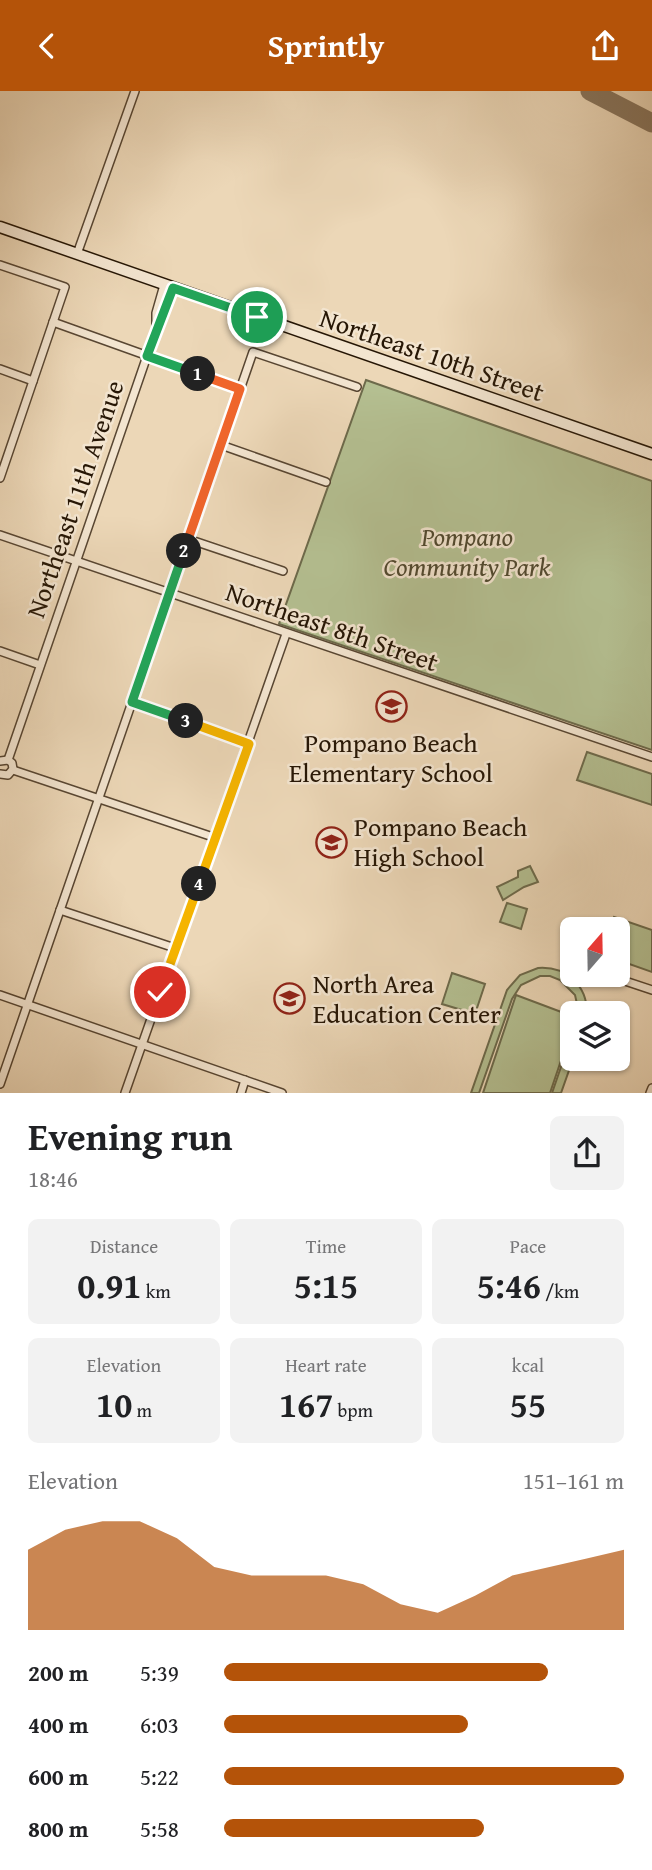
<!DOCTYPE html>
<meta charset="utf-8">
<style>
body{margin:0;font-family:"Gentium Book Plus",serif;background:#f2f2f2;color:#202124;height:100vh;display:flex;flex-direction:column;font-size:26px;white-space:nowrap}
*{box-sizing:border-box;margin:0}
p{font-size:23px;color:#757577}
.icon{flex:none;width:38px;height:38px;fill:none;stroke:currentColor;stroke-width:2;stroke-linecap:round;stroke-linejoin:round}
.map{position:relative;height:1002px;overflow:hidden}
.drawer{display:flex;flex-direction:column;background:#fff;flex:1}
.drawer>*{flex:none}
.needle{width:46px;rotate:20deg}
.buttons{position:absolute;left:560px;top:826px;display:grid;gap:14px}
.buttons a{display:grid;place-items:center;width:70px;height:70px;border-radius:10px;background:#fff;box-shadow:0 2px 5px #0004;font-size:35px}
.pin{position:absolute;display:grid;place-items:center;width:60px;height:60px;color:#fff;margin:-30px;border:4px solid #fff;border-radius:50%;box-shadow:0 2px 7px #0007}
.km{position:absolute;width:35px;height:35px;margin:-18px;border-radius:50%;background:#222;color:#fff;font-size:19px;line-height:35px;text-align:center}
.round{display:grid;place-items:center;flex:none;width:74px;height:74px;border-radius:10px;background:#f2f2f2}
.head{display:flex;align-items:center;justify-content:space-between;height:119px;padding:0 28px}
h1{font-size:38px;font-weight:700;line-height:52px}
.figures{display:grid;grid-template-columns:repeat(3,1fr);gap:10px;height:119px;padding:7px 28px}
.figures div{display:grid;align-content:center;border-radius:10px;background:#f2f2f2;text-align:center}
.figures b{font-size:35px;font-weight:700}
.figures small{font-size:19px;font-weight:400}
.figures p{font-size:19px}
.chart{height:196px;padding:14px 28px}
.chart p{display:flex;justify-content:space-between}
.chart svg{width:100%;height:126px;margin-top:7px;fill:#b45309;opacity:.7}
ul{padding:0 28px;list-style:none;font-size:23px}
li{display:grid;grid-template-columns:112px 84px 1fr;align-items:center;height:52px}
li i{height:18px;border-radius:9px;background:#b45309}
header{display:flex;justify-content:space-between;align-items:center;height:91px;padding:0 28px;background:#b45309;color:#fff;font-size:32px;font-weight:700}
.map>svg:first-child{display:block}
.park{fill:#b4bf91;stroke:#6d6a4b;stroke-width:2}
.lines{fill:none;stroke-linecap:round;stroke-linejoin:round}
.taxiway{stroke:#89765e;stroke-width:19}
.street-casing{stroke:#584632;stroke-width:10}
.secondary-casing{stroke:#261605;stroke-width:13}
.street{stroke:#f3e5d0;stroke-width:7}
.secondary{stroke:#f3e5d0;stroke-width:10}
.split-1-casing{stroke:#fff;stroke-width:14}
.split-2-casing{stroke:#fff;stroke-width:14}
.split-3-casing{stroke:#fff;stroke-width:14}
.split-4-casing{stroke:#fff;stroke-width:14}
.split-5-casing{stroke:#fff;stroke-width:14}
.split-1{stroke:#22a559;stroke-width:9}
.split-2{stroke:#f0652b;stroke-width:9}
.split-3{stroke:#22a559;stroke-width:9}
.split-4{stroke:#f5b400;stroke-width:9}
.split-5{stroke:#f5b400;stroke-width:9}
.labels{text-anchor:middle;stroke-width:5;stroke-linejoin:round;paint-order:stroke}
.street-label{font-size:26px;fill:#261605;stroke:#f3e5d0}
.park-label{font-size:26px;font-style:italic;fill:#51492f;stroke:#f3e5d0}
.poi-label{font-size:26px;fill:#261605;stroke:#f3e5d0;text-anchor:start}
</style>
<header><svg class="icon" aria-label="back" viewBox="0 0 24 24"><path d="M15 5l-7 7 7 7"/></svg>Sprintly<svg class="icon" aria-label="share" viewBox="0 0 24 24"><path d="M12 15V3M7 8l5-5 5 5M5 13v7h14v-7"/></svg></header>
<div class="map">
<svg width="652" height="1002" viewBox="0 0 652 1002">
<rect width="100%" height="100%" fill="#ecd7b7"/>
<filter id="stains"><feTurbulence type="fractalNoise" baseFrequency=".00286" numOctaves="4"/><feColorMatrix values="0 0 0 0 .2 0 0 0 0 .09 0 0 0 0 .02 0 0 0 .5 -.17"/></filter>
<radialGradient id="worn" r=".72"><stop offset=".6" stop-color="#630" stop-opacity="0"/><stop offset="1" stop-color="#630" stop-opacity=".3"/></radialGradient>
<!-- park -->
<g class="park">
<path d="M 366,289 L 652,390 L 652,659 L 279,533 Z"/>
<path d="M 587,661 L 652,683 L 652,714 L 577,689 Z"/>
<path d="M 530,775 L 538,791 L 524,796 L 503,809 L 497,796 L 518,786 L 518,780 Z"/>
<path d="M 507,812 L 527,818 L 521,838 L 500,831 Z"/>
<path d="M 614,826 L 652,839 L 652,881 L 618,869 L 618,838 L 610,838 Z"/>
<path d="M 538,877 C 566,875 587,894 587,922 L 579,922 L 575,904 L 560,889 L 550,885 L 540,885 L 521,894 L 512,908 L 479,1002 L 471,1002 L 507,899 L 520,884 Z"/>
<path d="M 452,882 L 485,893 L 475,923 L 442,913 Z"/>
<path d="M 516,904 L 572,925 L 572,937 L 550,1002 L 483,1002 Z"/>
<path d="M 572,944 L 573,968 L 561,1002 L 552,1002 Z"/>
</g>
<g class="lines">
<!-- taxiway -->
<path class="taxiway" d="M 590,0 L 652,32"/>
<defs>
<g id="street">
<path d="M 77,163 L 135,0"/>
<path d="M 0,174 L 65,196 L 0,387"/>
<path d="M 53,231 L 240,298"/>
<path d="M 156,237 L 156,222 L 164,194"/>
<path d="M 0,278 L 33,290"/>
<path d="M 221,354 L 326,391"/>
<path d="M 0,444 L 652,666"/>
<path d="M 188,448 L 283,480"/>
<path d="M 0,560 L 40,574"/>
<path d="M 132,611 L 249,653"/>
<path d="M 8,669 L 147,265 L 173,197"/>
<path d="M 0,670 L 8,669 L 12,672 L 13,678 L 8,684 L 0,683"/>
<path d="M 13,679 L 216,747"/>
<path d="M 60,819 L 175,857"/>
<path d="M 625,890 L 652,899"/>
<path d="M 0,904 L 282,1002"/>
<path d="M 0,993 L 253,261 L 357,296"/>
<path d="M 125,1002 L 286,543"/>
<path d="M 241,1002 L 245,989"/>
<path d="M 650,1002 L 652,997"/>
</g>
<path id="secondary" d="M 0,136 L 652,363"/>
</defs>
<!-- street casing -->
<use href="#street" class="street-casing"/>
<!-- secondary casing -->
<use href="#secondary" class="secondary-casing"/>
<!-- street -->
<use href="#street" class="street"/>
<!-- secondary -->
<use href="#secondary" class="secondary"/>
</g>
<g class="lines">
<defs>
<path id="split-1" d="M 198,283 L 147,265 L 173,197 L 257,226"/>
<path id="split-2" d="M 184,460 L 240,298 L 198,283"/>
<path id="split-3" d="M 184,460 L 132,611 L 186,630"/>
<path id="split-4" d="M 186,630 L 249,653 L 199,793"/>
<path id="split-5" d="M 160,901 L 199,793"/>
</defs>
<!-- split-1 casing -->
<use href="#split-1" class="split-1-casing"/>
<!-- split-2 casing -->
<use href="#split-2" class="split-2-casing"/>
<!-- split-3 casing -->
<use href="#split-3" class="split-3-casing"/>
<!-- split-4 casing -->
<use href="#split-4" class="split-4-casing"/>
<!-- split-5 casing -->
<use href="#split-5" class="split-5-casing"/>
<!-- split-1 -->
<use href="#split-1" class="split-1"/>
<!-- split-2 -->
<use href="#split-2" class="split-2"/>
<!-- split-3 -->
<use href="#split-3" class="split-3"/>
<!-- split-4 -->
<use href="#split-4" class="split-4"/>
<!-- split-5 -->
<use href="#split-5" class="split-5"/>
</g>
<!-- icons -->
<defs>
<symbol id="school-ring" viewBox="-11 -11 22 22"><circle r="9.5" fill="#f3e5d0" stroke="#8f2418" stroke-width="1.5"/><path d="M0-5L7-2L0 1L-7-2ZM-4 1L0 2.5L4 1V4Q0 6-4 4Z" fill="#8f2418"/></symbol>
</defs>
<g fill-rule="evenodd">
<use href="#school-ring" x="374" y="598" width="35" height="35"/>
<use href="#school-ring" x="314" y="734" width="35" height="35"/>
<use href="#school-ring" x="272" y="890" width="35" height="35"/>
</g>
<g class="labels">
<!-- street labels -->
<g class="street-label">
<text transform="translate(432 264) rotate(19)" y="9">Northeast 10th Street</text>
<text transform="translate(75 408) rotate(-71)" y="9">Northeast 11th Avenue</text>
<text transform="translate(332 536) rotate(19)" y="9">Northeast 8th Street</text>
</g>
<!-- park labels -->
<g class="park-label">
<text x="467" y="455">Pompano<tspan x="467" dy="30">Community Park</tspan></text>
</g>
<!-- poi labels -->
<g class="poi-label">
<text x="391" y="661" text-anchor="middle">Pompano Beach<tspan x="391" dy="30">Elementary School</tspan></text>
<text x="354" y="745">Pompano Beach<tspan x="354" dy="30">High School</tspan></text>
<text x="313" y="902">North Area<tspan x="313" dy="30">Education Center</tspan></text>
</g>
</g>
<rect width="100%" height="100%" filter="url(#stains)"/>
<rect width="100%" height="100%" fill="url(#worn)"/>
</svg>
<div class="buttons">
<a><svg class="needle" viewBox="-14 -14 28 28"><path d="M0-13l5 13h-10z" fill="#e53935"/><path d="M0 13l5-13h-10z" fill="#757577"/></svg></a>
<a><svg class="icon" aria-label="layers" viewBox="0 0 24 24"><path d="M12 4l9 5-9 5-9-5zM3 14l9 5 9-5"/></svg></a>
</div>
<div class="pin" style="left:257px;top:226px;background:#1e9e55"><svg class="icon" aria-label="arrive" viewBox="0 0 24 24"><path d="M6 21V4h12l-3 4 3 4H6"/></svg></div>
<div class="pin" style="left:160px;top:901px;background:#d93025"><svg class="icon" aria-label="check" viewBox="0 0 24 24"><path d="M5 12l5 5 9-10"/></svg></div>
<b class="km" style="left:198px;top:283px">1</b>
<b class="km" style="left:184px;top:460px">2</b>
<b class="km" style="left:186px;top:630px">3</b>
<b class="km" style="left:199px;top:793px">4</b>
</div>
<section class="drawer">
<div class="head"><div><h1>Evening run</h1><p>18:46</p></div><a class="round"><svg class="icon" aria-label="share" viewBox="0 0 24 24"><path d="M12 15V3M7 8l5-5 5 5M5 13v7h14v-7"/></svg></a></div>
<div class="figures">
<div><p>Distance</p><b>0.91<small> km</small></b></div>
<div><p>Time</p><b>5:15</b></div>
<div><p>Pace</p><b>5:46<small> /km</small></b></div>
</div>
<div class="figures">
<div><p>Elevation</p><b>10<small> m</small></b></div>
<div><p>Heart rate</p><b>167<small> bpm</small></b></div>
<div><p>kcal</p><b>55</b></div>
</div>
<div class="chart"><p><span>Elevation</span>151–161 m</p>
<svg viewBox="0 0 160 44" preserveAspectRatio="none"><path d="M0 44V16L10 9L20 6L30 6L40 12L50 22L60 25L70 25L80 25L90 28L100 35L110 38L120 32L130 25L140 22L150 19L160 16V44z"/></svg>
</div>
<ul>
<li><b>200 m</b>5:39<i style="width:81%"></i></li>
<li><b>400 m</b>6:03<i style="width:61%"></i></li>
<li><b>600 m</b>5:22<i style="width:100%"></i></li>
<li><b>800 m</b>5:58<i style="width:65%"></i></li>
</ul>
</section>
